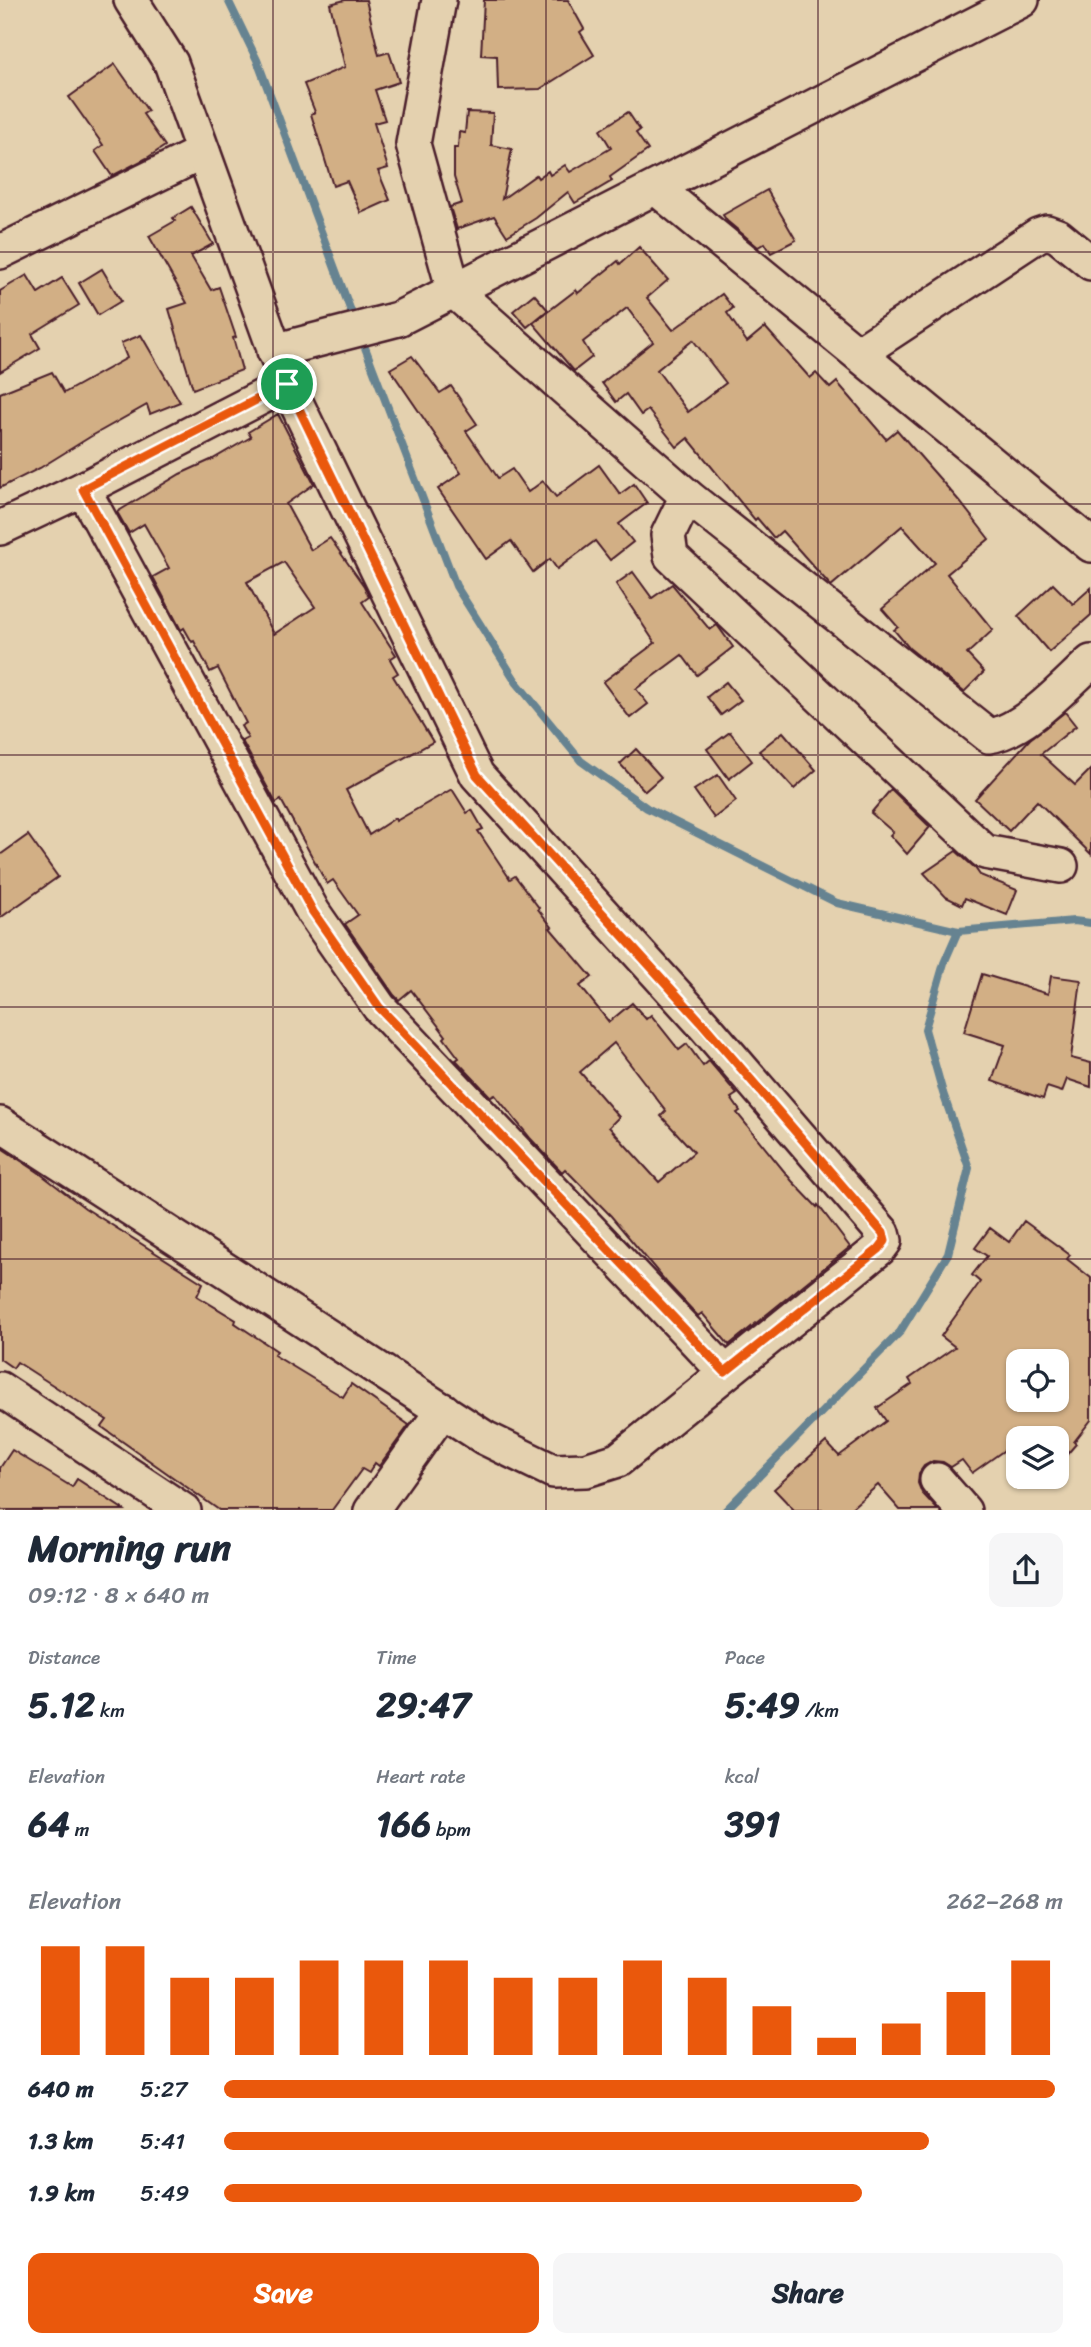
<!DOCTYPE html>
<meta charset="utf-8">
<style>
body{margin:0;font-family:Sriracha,sans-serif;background:#f6f6f7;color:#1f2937;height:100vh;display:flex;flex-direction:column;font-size:26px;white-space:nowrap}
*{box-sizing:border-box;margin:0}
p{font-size:23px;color:#747a83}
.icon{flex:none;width:38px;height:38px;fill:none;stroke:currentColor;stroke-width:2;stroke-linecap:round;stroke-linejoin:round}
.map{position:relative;height:1510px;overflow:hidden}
.side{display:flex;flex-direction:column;background:#fff;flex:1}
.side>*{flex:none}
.buttons{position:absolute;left:1006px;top:1349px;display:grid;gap:14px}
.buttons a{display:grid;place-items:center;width:63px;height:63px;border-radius:14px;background:#fff;box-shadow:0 2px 5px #0004;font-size:35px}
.pin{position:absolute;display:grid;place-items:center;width:60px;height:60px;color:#fff;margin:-30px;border:4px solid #fff;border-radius:50%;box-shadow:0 2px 7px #0007}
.round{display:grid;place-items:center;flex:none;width:74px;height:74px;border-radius:14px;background:#f6f6f7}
.overview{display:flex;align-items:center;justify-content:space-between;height:119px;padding:0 28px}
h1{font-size:38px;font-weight:700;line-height:52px}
.stats{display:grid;grid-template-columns:repeat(3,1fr);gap:10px;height:119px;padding:7px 28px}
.stats div{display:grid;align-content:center}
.stats b{font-size:35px;font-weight:700}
.stats small{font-size:19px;font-weight:400}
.stats p{font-size:19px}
.chart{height:196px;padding:14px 28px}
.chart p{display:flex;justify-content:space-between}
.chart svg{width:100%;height:126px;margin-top:7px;stroke:#ea580c;stroke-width:6}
.primary-button{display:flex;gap:14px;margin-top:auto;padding:14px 28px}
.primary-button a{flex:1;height:80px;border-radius:14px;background:#ea580c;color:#fff;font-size:28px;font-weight:700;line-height:80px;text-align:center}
.primary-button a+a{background:#f6f6f7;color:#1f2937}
ul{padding:0 28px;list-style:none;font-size:23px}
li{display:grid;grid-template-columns:112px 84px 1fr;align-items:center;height:52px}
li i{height:18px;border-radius:9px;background:#ea580c}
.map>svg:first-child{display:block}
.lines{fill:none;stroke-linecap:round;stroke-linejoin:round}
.stream{stroke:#668391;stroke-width:8}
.building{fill:#d2af85;stroke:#4a1f2b;stroke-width:2;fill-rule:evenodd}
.minor-casing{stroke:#4a1f2b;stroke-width:38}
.minor{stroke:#e4d1af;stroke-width:33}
.route-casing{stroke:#fff;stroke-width:14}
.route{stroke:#ea580c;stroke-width:9}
.grid{fill:none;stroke:#4a1f2b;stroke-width:2;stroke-opacity:0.55}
</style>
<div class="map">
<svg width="1091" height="1511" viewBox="0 0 1091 1511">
<rect width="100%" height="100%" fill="#e4d1af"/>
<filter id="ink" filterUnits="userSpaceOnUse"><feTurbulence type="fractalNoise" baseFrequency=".0143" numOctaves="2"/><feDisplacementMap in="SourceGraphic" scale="14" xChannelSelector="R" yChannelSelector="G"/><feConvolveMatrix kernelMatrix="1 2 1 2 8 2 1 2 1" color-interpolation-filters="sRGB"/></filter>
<g filter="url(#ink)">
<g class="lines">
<!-- stream -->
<g class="stream">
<path d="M 228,0 L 257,60 L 355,322"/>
<path d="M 361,337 L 456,586 L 517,683 L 581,761 L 647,808 L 837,903 L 958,931 L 1074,921 L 1091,923"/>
<path d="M 725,1511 L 900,1332 L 948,1254 L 969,1168 L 943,1093 L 925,1029 L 944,963 L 958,931"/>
</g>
</g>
<!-- building -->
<g class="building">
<path d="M 345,0 L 366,0 L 379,55 L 389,52 L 399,82 L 375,90 L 385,120 L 374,123 L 388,168 L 378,171 L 390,200 L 361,213 L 347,181 L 333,186 L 311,114 L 315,112 L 304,84 L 345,67 L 330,4 Z"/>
<path d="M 484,0 L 568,0 L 584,29 L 580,32 L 594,55 L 540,89 L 498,90 L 497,56 L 481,55 Z"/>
<path d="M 115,64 L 148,111 L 143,114 L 165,146 L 147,158 L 112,176 L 95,151 L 103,145 L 69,97 Z"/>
<path d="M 467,112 L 493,113 L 491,145 L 512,149 L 502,199 L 536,175 L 538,178 L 548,171 L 550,175 L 565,165 L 570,172 L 611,148 L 600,130 L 628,112 L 640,130 L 636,133 L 648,150 L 610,177 L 612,181 L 575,203 L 568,192 L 536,218 L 507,236 L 494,216 L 457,229 L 450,207 L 462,203 L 454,177 L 454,148 L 458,148 L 459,132 L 465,133 Z"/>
<path d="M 767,190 L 796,240 L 771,253 L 765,243 L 758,247 L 727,221 L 723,215 Z"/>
<path d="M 191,207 L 213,244 L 191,256 L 211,290 L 219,287 L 236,337 L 233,338 L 242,370 L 193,389 L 169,309 L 187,303 L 149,236 L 175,221 L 173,218 Z"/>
<path d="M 639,247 L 668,280 L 647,298 L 673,330 L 722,294 L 733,308 L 727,313 L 747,342 L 765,327 L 810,378 L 816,373 L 830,388 L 837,382 L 886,439 L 897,430 L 961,503 L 989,539 L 947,574 L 993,630 L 967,654 L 984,672 L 964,692 L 909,648 L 894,630 L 898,627 L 882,609 L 935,563 L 902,526 L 831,586 L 782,531 L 774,538 L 757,518 L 755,520 L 688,438 L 677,447 L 648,410 L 641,415 L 626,394 L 616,402 L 602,383 L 653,342 L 627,308 L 583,342 L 592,357 L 574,371 L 533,323 L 576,290 L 578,293 L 618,261 L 620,264 ZM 693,340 L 726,383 L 688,412 L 657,370 Z"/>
<path d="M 102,269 L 121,301 L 98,315 L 79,283 Z"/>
<path d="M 27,275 L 38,293 L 62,278 L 79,305 L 32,334 L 40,348 L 0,372 L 0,291 Z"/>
<path d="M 534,294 L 548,310 L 527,327 L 513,311 Z"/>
<path d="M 141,335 L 180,402 L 150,414 L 147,405 L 90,437 L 40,468 L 0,488 L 0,393 L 52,372 L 64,393 L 127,358 L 121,343 Z"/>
<path d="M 412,356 L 440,393 L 451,386 L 477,424 L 466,431 L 498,478 L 512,469 L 528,492 L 543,481 L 556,497 L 599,465 L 620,494 L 634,484 L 647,503 L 619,524 L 633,542 L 610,560 L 595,541 L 557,569 L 550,559 L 533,572 L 511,541 L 486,559 L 438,489 L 461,473 L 390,369 Z"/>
<path d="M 278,414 L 314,484 L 286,504 L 311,550 L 330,538 L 364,586 L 369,597 L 362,602 L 396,655 L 390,659 L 398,673 L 393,676 L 433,742 L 346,790 L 369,835 L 395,818 L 396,821 L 452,789 L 467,813 L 472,810 L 483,829 L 478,831 L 510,879 L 515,876 L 539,908 L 538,909 L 552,927 L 550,928 L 592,977 L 580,986 L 609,1022 L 632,1003 L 646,1019 L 651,1015 L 679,1050 L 687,1044 L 703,1066 L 709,1061 L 737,1094 L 731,1098 L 740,1111 L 737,1113 L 792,1181 L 817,1207 L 818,1205 L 850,1247 L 729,1345 L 702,1313 L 698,1316 L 667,1283 L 611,1216 L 565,1169 L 562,1172 L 530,1138 L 495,1095 L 491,1097 L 456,1060 L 459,1058 L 444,1038 L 446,1036 L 411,990 L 399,1000 L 394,995 L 345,924 L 358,915 L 333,880 L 327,884 L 281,800 L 276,803 L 242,741 L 248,738 L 241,726 L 246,723 L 218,668 L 210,672 L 194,641 L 192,642 L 184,628 L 181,630 L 153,577 L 169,568 L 144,524 L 129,533 L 117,512 L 180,474 L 213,459 L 251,437 L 248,432 ZM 284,562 L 315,607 L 274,634 L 247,582 ZM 614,1043 L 666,1111 L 661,1116 L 694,1152 L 659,1182 L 609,1127 L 619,1117 L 580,1072 Z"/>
<path d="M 633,572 L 652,598 L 672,584 L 710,630 L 717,625 L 733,647 L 697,675 L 682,655 L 636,689 L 648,704 L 630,718 L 603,682 L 655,643 L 616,584 Z"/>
<path d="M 1053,584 L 1073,604 L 1091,588 L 1091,615 L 1049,652 L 1018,616 Z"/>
<path d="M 726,682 L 741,700 L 721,715 L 707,697 Z"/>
<path d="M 1065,712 L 1076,726 L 1041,754 L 1075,785 L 1091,769 L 1091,854 L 1037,801 L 1009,831 L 975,799 L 1030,739 Z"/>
<path d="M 730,732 L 752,761 L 729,779 L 707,749 Z"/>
<path d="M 783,732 L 816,770 L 794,789 L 759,751 Z"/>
<path d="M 636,749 L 661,777 L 645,791 L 620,764 Z"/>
<path d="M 718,775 L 736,801 L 714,818 L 694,790 Z"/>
<path d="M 891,789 L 930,827 L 907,854 L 890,835 L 893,832 L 871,813 Z"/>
<path d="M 28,835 L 58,877 L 0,918 L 0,855 Z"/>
<path d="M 956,851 L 975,868 L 980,875 L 1017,890 L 1007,915 L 965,898 L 962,905 L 946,897 L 924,873 Z"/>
<path d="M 982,974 L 1048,994 L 1051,976 L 1081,980 L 1071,1058 L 1091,1063 L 1091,1087 L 1067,1079 L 1062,1092 L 1047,1087 L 1043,1099 L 992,1081 L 1005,1045 L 964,1032 Z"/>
<path d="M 0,1147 L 38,1172 L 85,1208 L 203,1283 L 197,1296 L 236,1320 L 235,1323 L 277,1351 L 274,1355 L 343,1397 L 351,1384 L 409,1425 L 379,1466 L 375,1463 L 369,1473 L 362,1469 L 332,1510 L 219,1510 L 102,1427 L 107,1420 L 17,1362 L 13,1368 L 0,1359 Z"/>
<path d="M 1024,1221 L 1070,1255 L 1067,1259 L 1091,1278 L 1091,1420 L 1074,1442 L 1076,1444 L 1057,1466 L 1057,1438 L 1018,1438 L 1018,1449 L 1013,1444 L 972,1473 L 962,1460 L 951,1467 L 943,1462 L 933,1461 L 924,1466 L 919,1473 L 918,1483 L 922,1493 L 938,1510 L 900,1510 L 878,1485 L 849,1510 L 794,1510 L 774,1489 L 826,1442 L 839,1456 L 886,1421 L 877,1408 L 912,1384 L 909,1379 L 955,1347 L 941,1336 L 980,1282 L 972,1275 L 987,1256 L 975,1248 L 990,1228 L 1009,1242 ZM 1018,1362 L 1057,1362 L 1057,1400 L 1018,1400 Z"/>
<path d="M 12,1450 L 72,1487 L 77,1479 L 124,1510 L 0,1510 L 0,1468 Z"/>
</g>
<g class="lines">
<defs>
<g id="minor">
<path d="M 439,0 L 413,144 L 454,291 L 687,496 L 668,535 L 671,556 L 985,852 L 1061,866"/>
<path d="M 656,188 L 1091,545"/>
<path d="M 0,252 L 203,152"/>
<path d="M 274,351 L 398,319 L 1022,0"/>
<path d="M 859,353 L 1038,235 L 1047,232 L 1058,236 L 1091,263"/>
<path d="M 83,489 L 313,912 L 379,1007 L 725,1372"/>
<path d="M 687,496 L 989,736 C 1026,730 1064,686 1091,662"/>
<path d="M 0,528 L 83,489 L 287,384"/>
<path d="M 0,1124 L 485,1438 L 553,1471 L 586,1470 L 618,1460 L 879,1249 L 885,1241 L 883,1233 L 702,1023 L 477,775 L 287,384 L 171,63 L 131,0"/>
<path d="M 0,1389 L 184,1511"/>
<path d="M 937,1480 L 964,1511"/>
<path d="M 371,1511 L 443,1410"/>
</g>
</defs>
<!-- minor casing -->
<use href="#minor" class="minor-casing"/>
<!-- minor -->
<use href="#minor" class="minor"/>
</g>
</g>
<g class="lines" filter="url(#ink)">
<defs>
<path id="route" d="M 287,384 L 477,775 L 702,1023 L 883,1233 L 885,1241 L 879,1249 L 725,1372 L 379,1007 L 313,912 L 83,489 Z"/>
</defs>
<!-- route casing -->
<use href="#route" class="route-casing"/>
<!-- route -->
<use href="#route" class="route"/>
</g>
<!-- grid -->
<path class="grid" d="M 273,0 L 273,1511M 546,0 L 546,1511M 818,0 L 818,1511M 0,252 L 1091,252M 0,504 L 1091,504M 0,755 L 1091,755M 0,1007 L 1091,1007M 0,1259 L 1091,1259"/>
</svg>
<div class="buttons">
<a><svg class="icon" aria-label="locate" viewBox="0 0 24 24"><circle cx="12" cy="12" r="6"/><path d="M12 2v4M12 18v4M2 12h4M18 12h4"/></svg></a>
<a><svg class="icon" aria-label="layers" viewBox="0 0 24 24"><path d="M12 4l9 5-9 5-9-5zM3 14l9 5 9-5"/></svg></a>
</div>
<div class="pin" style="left:287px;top:384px;background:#1e9e55"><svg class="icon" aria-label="arrive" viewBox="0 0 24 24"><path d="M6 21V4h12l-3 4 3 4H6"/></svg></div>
</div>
<section class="side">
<div class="overview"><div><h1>Morning run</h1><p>09:12 · 8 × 640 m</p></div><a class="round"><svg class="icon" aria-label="share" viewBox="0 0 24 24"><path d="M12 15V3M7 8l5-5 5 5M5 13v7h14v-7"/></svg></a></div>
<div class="stats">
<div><p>Distance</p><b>5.12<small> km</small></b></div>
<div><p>Time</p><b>29:47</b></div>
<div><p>Pace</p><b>5:49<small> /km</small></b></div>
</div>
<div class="stats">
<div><p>Elevation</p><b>64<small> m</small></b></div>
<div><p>Heart rate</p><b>166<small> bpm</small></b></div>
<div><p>kcal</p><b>391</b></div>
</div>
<div class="chart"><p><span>Elevation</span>262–268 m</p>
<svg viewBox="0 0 160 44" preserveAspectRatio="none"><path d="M5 44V6M15 44V6M25 44V17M35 44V17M45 44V11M55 44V11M65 44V11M75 44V17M85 44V17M95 44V11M105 44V17M115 44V27M125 44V38M135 44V33M145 44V22M155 44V11"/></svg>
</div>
<ul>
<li><b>640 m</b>5:27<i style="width:99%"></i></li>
<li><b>1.3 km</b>5:41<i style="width:84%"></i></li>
<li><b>1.9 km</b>5:49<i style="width:76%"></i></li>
</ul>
<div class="primary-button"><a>Save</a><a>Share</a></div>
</section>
